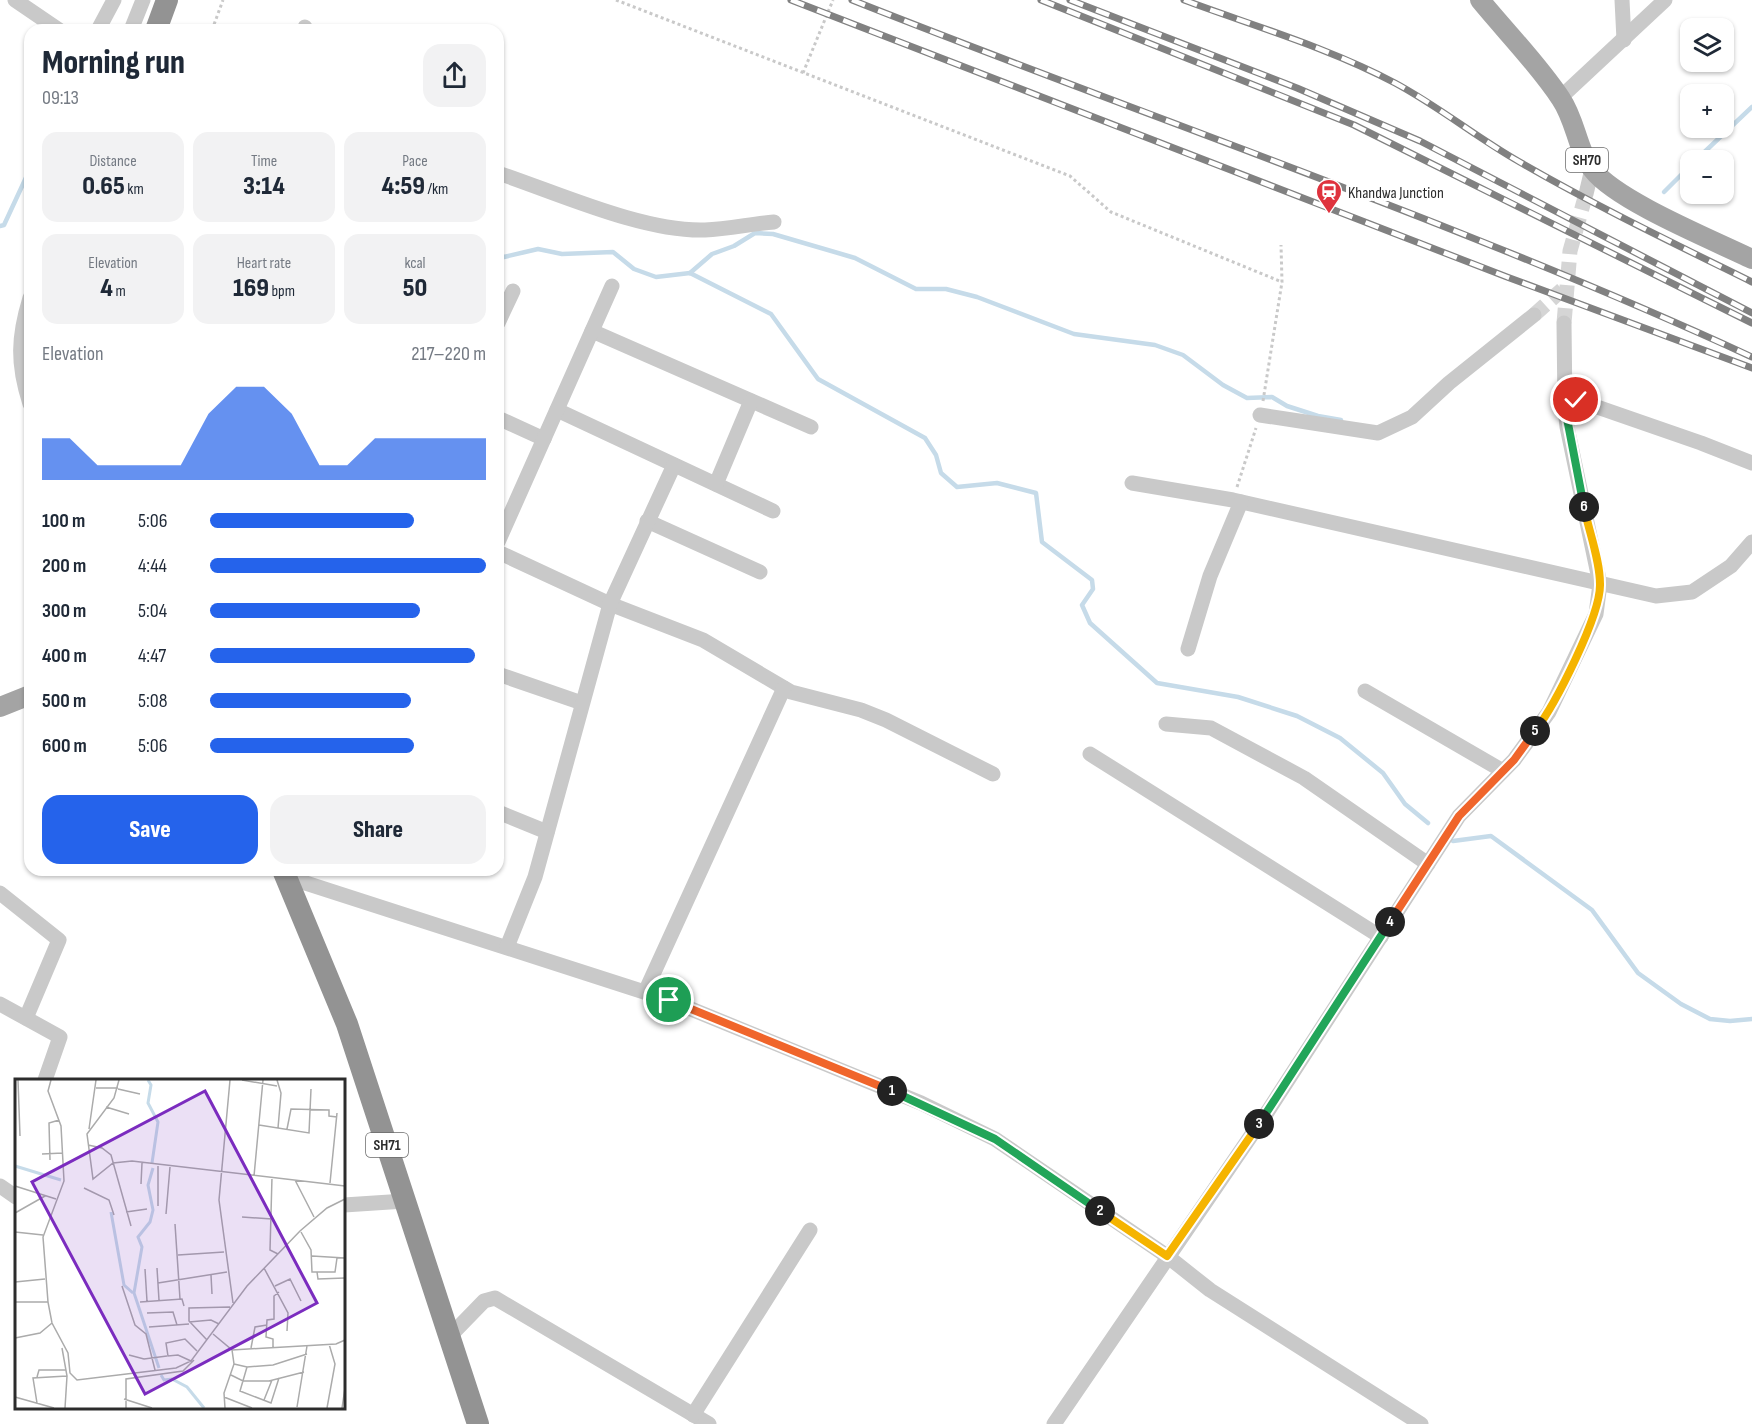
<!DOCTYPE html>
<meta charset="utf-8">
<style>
body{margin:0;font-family:"Sofia Sans Condensed",sans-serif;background:#f2f2f3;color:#1f2937;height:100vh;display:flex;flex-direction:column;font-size:22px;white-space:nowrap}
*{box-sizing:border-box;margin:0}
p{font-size:20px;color:#747a83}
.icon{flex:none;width:33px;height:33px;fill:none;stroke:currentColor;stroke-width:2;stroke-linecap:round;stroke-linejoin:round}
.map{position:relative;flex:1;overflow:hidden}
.side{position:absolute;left:24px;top:24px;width:480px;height:852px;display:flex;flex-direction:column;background:#fff;border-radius:18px;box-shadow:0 2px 4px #0004}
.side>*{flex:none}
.buttons{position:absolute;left:1680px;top:18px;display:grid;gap:12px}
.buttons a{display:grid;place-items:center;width:54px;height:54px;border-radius:12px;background:#fff;box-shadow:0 2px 4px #0004;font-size:30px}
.pin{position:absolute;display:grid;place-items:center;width:51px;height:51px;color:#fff;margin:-26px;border:3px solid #fff;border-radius:50%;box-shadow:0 2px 6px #0007}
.km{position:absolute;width:30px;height:30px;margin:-15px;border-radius:50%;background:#222;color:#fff;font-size:16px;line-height:30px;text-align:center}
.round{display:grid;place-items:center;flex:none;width:63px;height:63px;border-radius:18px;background:#f2f2f3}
.headline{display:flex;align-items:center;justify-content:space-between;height:102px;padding:0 18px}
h1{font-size:33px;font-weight:800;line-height:45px}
.metrics{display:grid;grid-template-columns:repeat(3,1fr);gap:9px;height:102px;padding:6px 18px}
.metrics div{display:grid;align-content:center;border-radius:15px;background:#f2f2f3;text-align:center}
.metrics b{font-size:26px;font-weight:800}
.metrics small{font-size:16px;font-weight:400}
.metrics p{font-size:16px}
.chart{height:168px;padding:12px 18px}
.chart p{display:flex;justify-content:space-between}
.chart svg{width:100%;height:108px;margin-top:6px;fill:#2563eb;opacity:.7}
.cta{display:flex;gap:12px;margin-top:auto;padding:12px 18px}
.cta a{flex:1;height:69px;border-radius:18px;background:#2563eb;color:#fff;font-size:24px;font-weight:800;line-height:69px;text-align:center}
.cta a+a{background:#f2f2f3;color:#1f2937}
ul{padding:0 18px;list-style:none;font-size:20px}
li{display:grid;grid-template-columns:96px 72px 1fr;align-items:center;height:45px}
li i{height:15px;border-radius:8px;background:#2563eb}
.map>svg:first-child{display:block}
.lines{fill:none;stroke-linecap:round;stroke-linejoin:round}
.stream{stroke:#c6dbe9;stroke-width:4.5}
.minor-tunnel{stroke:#d5d5d5;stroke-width:15;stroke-dasharray:15 8;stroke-linecap:butt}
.path{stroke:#c9c9c9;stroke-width:3;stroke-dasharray:3 3;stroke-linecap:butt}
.minor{stroke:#c9c9c9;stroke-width:15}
.major{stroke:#a4a4a4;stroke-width:20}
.highway{stroke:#939393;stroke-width:22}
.rail-casing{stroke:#818181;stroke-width:7}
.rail{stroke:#fff;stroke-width:4.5;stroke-dasharray:14;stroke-linecap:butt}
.split-1-casing{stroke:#fff;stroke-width:12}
.split-2-casing{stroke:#fff;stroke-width:12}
.split-3-casing{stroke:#fff;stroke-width:12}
.split-4-casing{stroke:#fff;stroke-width:12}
.split-5-casing{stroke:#fff;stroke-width:12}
.split-6-casing{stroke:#fff;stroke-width:12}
.split-7-casing{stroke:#fff;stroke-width:12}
.split-1{stroke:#f0652b;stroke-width:8}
.split-2{stroke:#22a559;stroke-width:8}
.split-3{stroke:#f5b400;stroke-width:8}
.split-4{stroke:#22a559;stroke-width:8}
.split-5{stroke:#f0652b;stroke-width:8}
.split-6{stroke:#f5b400;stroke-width:8}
.split-7{stroke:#22a559;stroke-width:8}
.labels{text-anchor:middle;stroke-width:6;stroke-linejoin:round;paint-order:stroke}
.shield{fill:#fff;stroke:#6b6b6b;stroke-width:1.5}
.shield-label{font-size:15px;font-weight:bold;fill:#2c2c2c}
.poi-label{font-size:16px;fill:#2c2c2c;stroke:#fff;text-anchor:start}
.inset-river{fill:none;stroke:#c6dbe9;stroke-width:3}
.inset-road{fill:none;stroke:#ababab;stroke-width:1.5}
.view{fill:#7b2cbf;fill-opacity:0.15;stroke:#7b2cbf;stroke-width:3}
.inset-edge{fill:none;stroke:#2c2c2c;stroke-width:3}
</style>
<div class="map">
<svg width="1752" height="1424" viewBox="0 0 1752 1424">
<rect width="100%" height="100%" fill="#fff"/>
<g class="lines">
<!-- stream -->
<g class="stream">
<path d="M 1696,160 L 1752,107"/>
<path d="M 1664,192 L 1690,166"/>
<path d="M 0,226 L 4,225 L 30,169"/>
<path d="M 498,255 L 504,257 L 538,249 L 562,254 L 613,252 L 634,269 L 656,277 L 690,273 L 771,314 L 818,379 L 925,438 L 936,455 L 941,473 L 957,487 L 997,483 L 1036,493 L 1042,542 L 1092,580 L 1093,589 L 1082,605 L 1090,623 L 1157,683 L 1238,697 L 1297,716 L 1340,738 L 1383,773 L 1405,804 L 1428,823"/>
<path d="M 690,273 L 712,254 L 734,246 L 755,233 L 773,234 L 855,258 L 916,289 L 946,289 L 977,297 L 1074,334 L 1155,345 L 1183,355 L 1223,385 L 1247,398 L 1272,397 L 1287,406 L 1318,416 L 1341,420"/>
<path d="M 1453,841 L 1491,836 L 1592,910 L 1638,973 L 1681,1004 L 1710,1019 L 1730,1021 L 1752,1019"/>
</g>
<!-- minor-tunnel -->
<g class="minor-tunnel">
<path d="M 1534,315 L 1565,287"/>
<path d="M 1564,323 L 1570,251 L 1586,194"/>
</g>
<!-- path -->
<g class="path">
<path d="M 616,0 L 1070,176 L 1111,212 L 1282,282"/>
<path d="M 212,30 L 223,0"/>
<path d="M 803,73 L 833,0"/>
<path d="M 1263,401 L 1282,282 L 1281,245"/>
<path d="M 1237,487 L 1256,428"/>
</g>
<!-- minor -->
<g class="minor">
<path d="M 15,0 L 59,30"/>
<path d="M 1622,0 L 1624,40"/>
<path d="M 98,30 L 114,0"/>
<path d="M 131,30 L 143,0"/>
<path d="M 304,30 L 305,27"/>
<path d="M 1560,98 L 1665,0"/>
<path d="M 498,173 C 558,193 643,232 705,230 C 728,229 751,224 774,222"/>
<path d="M 1586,194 L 1592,169"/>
<path d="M 30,298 C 18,337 17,364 30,404"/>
<path d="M 498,323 L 513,291"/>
<path d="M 1564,323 L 1565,408"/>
<path d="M 592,331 L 811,427"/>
<path d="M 557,410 L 773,511"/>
<path d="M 1260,415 L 1378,433 L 1412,417 L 1449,383 L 1534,315"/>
<path d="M 498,418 L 544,439"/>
<path d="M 1132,483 L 1233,500 L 1656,596 L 1692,592 L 1731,566 L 1752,542"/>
<path d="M 716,484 L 751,401"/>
<path d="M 647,521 L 760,572"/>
<path d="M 498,542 L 612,286"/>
<path d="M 498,552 L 610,604 L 703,640 L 791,692 L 861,710 L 886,720 L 993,774"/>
<path d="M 1188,649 L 1210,576 L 1241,502"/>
<path d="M 498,674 L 582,703"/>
<path d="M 1365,691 L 1503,771"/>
<path d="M 1166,724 L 1211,728 L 1304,778 L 1428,864"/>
<path d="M 1090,754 L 1381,937"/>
<path d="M 498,812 L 547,832"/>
<path d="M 287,877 L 669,1000 L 921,1103 L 995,1139 L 1167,1256 L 1210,1290 L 1421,1424"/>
<path d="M 0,893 L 59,940 L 26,1018"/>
<path d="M 507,947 L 535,877 L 610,604 L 674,465"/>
<path d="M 645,992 L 784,688"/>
<path d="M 0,1004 L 60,1037 L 45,1080"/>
<path d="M 0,1186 L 16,1197"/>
<path d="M 344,1205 L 405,1201"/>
<path d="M 449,1337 L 484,1301 L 495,1298 L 709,1424"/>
<path d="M 693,1415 L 810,1230"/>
<path d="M 1054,1424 L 1268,1111 L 1459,816 L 1514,760 L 1549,712 L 1596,614 L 1600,584 L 1567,427 L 1565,408 L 1567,401 L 1577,400 L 1701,443 L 1752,463"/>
</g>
<!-- major -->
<g class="major">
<path d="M 1480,0 C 1507,33 1538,64 1561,99 C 1576,121 1577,150 1593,170 C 1617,201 1713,240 1752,259"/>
<path d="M 0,707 L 30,695"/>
</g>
<!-- highway -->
<g class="highway">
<path d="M 156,30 L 167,0"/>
<path d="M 283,870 L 347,1024 L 478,1424"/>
</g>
<defs>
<g id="rail">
<path d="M 791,0 L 1507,277 L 1752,368"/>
<path d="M 852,0 C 1152,119 1459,222 1752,357"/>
<path d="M 1041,0 L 1354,125 L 1752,323"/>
<path d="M 1070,0 L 1297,88 L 1420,141 L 1752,313"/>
<path d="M 1184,0 C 1254,26 1329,48 1395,83 C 1438,106 1476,137 1518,161 C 1594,205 1673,243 1752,282"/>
</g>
</defs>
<!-- rail casing -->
<use href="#rail" class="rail-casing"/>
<!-- rail -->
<use href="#rail" class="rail"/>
</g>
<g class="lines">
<defs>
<path id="split-1" d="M 669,1000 L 892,1091"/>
<path id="split-2" d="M 892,1091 L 995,1139 L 1100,1211"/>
<path id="split-3" d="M 1100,1211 L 1167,1256 L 1259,1124"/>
<path id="split-4" d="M 1259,1124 L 1390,922"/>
<path id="split-5" d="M 1390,922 L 1459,816 L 1514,760 L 1535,731"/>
<path id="split-6" d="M 1535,731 C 1555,705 1601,615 1600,584 C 1600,560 1589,532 1584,507"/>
<path id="split-7" d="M 1576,400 L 1567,401 L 1565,408 L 1584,507"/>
</defs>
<!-- split-1 casing -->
<use href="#split-1" class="split-1-casing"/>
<!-- split-2 casing -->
<use href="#split-2" class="split-2-casing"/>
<!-- split-3 casing -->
<use href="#split-3" class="split-3-casing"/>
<!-- split-4 casing -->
<use href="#split-4" class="split-4-casing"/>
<!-- split-5 casing -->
<use href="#split-5" class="split-5-casing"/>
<!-- split-6 casing -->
<use href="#split-6" class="split-6-casing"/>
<!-- split-7 casing -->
<use href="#split-7" class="split-7-casing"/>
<!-- split-1 -->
<use href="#split-1" class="split-1"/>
<!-- split-2 -->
<use href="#split-2" class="split-2"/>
<!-- split-3 -->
<use href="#split-3" class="split-3"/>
<!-- split-4 -->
<use href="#split-4" class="split-4"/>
<!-- split-5 -->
<use href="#split-5" class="split-5"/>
<!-- split-6 -->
<use href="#split-6" class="split-6"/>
<!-- split-7 -->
<use href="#split-7" class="split-7"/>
</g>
<!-- icons -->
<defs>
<symbol id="station-pin" viewBox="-11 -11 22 30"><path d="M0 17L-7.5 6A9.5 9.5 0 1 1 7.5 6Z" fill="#df333e" stroke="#fff"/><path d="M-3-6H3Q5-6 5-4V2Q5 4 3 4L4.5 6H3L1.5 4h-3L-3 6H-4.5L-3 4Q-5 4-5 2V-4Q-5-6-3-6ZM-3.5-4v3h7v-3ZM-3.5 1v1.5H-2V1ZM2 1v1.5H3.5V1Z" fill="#fff"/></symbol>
</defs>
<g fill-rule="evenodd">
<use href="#station-pin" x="1314" y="177" width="30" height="40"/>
</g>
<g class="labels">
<!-- shield labels -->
<g class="shield">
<rect x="1566" y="148" width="42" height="24" rx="4.5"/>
<rect x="366" y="1133" width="42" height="24" rx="4.5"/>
</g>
<g class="shield-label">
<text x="1587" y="165">SH70</text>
<text x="387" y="1150">SH71</text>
</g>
<!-- poi labels -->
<g class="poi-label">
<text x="1348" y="198">Khandwa Junction</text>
</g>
</g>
<!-- overview -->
<g transform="translate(15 1079)">
<rect width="330" height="330" fill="#fff"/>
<path class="inset-river" d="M 133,1 L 136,6 L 133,24 L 143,43 L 137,84M 0,87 L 46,101M 138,89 L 133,106 L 138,131 L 135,143 L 123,158 L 127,168 L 119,214 L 144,289M 96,133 L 109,206 L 118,214M 146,296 L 149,301 L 157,300 L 172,308 L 189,329"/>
<path class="inset-road" d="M 3,1 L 5,57M 104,1 L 99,19 L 72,55 L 78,100 L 98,84 L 117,82 L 330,107M 215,1 L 204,121 L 218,224M 227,1 L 262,7M 262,1 L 266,14 L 263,49M 81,9 L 103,9M 103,10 L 125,15M 91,28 L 114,35M 244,46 L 294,54 L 296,10M 74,50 L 81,1M 272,50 L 276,30 L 314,31 L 314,37 L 322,38M 73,66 L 87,69 L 96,76 L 116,147M 27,75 L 48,74M 35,81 L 34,44 L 44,41M 239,97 L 248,1M 257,98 L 255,171 L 263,175M 280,101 L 299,138M 315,104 L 322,34M 126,105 L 127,84M 0,107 L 41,120M 69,109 L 94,121 L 99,136M 143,127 L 143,87M 111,133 L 132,130M 0,134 L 30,117M 151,135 L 155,88M 227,138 L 257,140M 160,145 L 165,220M 0,153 L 28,156M 286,153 L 296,171 L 297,193 L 320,193 L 322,179M 163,176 L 209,173M 297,177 L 330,179M 142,189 L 144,221M 249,189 L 273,234 L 272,252M 130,190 L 132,222M 302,193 L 303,200 L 330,199M 196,196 L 197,215M 0,203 L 30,200M 143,204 L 212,193M 107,207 L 120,246 L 131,255 L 140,291M 260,207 L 275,200 L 286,222M 0,223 L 33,223 L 37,244 L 53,274 L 55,294 L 62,301 L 161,289 L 176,282 L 232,207 L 285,152 L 312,129 L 330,120M 33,223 L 28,158 L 49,102 L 46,47 L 33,12 L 36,1M 125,223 L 167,220 L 169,227M 132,234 L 158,233 L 162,246M 174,243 L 196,241 L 204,245M 134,248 L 174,245M 198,255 L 217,271 L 219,285 L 209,314 L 210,329M 0,259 L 25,254 L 37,244M 192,261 L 174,242 L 174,229 L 215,228M 258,268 L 258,260 L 251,258 L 252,241 L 259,240 L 259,217 L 264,213M 47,269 L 52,297 L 50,329M 236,269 L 240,248 L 252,246M 217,271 L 321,265 L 330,261M 114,276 L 129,280 L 152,277M 176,282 L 163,276 L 153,277 L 151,264 L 170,260 L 182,272M 219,285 L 232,288 L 258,286 L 292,275M 232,288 L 225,312 L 256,324 L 264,299M 216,296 L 228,302 L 254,302 L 289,293M 22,298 L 24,291 L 51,291M 0,318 L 39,329M 209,318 L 237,329M 109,320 L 137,329M 249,321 L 257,301M 22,324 L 18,299 L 52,297M 282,328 L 292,267M 111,329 L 111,300 L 168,292 L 179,281M 312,329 L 320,285 L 314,265M 327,329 L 330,309"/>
<path class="view" d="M 190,12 L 302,224 L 130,315 L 17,103 Z"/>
<rect width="330" height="330" class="inset-edge"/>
</g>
</svg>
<div class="buttons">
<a><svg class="icon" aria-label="layers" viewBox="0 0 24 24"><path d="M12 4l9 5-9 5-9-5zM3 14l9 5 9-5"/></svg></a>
<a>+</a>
<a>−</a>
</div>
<div class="pin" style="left:669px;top:1000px;background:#1e9e55"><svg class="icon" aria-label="arrive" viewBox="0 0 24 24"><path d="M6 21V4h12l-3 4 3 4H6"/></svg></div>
<div class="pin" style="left:1576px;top:400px;background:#d93025"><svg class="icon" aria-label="check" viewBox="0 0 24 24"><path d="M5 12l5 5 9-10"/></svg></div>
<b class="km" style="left:892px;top:1091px">1</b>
<b class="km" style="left:1100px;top:1211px">2</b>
<b class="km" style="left:1259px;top:1124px">3</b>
<b class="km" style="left:1390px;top:922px">4</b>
<b class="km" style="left:1535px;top:731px">5</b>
<b class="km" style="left:1584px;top:507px">6</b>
<section class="side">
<div class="headline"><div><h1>Morning run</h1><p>09:13</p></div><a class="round"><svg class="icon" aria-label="share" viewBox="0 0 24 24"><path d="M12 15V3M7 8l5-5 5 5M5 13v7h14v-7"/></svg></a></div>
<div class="metrics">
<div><p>Distance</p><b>0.65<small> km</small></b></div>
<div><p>Time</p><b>3:14</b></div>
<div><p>Pace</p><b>4:59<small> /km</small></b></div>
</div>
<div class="metrics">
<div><p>Elevation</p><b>4<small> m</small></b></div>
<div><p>Heart rate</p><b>169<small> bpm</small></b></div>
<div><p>kcal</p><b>50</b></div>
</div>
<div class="chart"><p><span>Elevation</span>217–220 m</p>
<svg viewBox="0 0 160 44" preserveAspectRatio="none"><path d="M0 44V27L10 27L20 38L30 38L40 38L50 38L60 17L70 6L80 6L90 17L100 38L110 38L120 27L130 27L140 27L150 27L160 27V44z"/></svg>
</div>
<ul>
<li><b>100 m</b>5:06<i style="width:74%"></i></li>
<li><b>200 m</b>4:44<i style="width:100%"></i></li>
<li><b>300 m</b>5:04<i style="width:76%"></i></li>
<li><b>400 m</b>4:47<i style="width:96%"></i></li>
<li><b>500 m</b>5:08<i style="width:73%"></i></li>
<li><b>600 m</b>5:06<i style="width:74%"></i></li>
</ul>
<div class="cta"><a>Save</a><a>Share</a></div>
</section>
</div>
